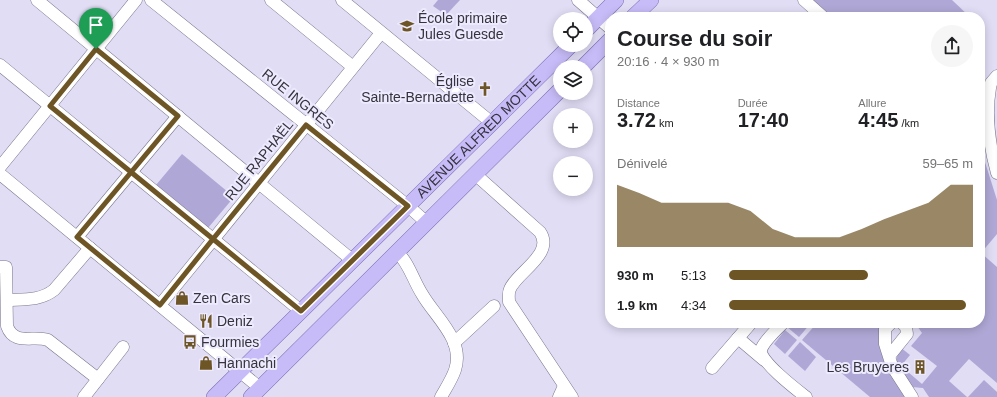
<!DOCTYPE html>
<html lang="fr">
<meta charset="utf-8">
<style>
body{margin:0;font-family:Helvetica,sans-serif;background:#f6f6f6;color:#202124;height:100vh;display:flex;flex-direction:column;font-size:15px;white-space:nowrap}
*{box-sizing:border-box;margin:0}
p{font-size:13px;color:#757577}
.icon{flex:none;width:22px;height:22px;fill:none;stroke:currentColor;stroke-width:2;stroke-linecap:round;stroke-linejoin:round}
.map{position:relative;flex:1;overflow:hidden}
.drawer{position:absolute;left:605px;top:12px;width:380px;height:316px;display:flex;flex-direction:column;background:#fff;border-radius:16px;box-shadow:0 2px 10px #0003}
.drawer>*{flex:none}
.fabs{position:absolute;left:553px;top:12px;display:grid;gap:8px}
.fabs a{display:grid;place-items:center;width:40px;height:40px;border-radius:50%;background:#fff;box-shadow:0 2px 10px #0003;font-size:20px}
.pin{position:absolute;display:grid;place-items:center;width:34px;height:34px;color:#fff;margin:-41px -17px;border-radius:50% 50% 50% 0;rotate:-45deg;box-shadow:0 0 4px #0007}
.pin .icon{rotate:45deg}
.round{display:grid;place-items:center;flex:none;width:42px;height:42px;border-radius:21px;background:#f6f6f6}
.headline{display:flex;align-items:center;justify-content:space-between;height:68px;padding:0 12px}
h1{font-size:22px;font-weight:800;line-height:30px}
.metrics{display:grid;grid-template-columns:repeat(3,1fr);gap:6px;height:68px;padding:4px 12px}
.metrics div{display:grid;align-content:center}
.metrics b{font-size:20px;font-weight:800}
.metrics small{font-size:11px;font-weight:400}
.metrics p{font-size:11px}
.chart{height:112px;padding:8px 12px}
.chart p{display:flex;justify-content:space-between}
.chart svg{width:100%;height:72px;margin-top:4px;fill:#6e5526;opacity:.7}
ul{padding:0 12px;list-style:none;font-size:13px}
li{display:grid;grid-template-columns:64px 48px 1fr;align-items:center;height:30px}
li i{height:10px;border-radius:5px;background:#6e5526}
.map>svg:first-child{display:block}
.green{fill:#afa8d6}
.lines{fill:none;stroke-linecap:round;stroke-linejoin:round}
.minor-casing{stroke:#79768c;stroke-width:13}
.major-casing{stroke:#7d6fb4;stroke-width:16}
.minor{stroke:#fff;stroke-width:12}
.major{stroke:#c8bcf8;stroke-width:15}
.route-casing{stroke:#fff;stroke-width:8}
.route{stroke:#6e5526;stroke-width:5}
.labels{text-anchor:middle;stroke-width:4;stroke-linejoin:round;paint-order:stroke}
.poi-label{font-size:14px;fill:#35333d;stroke:#edeafe;text-anchor:start}
.street-label{font-size:14px;fill:#35333d;stroke:#edeafe}
</style>
<div class="map">
<svg width="997" height="397" viewBox="0 0 997 397">
<rect width="100%" height="100%" fill="#e0ddf5"/>
<!-- green -->
<g class="green">
<path d="M 438,0 L 460,0 L 446,15 L 433,6 Z"/>
<path d="M 808,0 L 952,0 L 970,17 L 828,17 Z"/>
<path d="M 980,126 L 984,159 L 997,200 L 997,234 L 981,253 L 997,267 L 997,383 L 969,359 L 949,381 L 967,397 L 929,397 L 923,388 L 912,387 C 900,372 892,367 900,347 L 910,355 L 901,366 L 922,384 L 937,366 L 911,346 L 922,333 L 915,323 L 980,323 Z"/>
<path d="M 182,154 L 234,197 L 208,228 L 156,185 Z"/>
<path d="M 791,323 L 811,323 L 799,337 L 787,327 Z"/>
<path d="M 817,323 L 879,323 L 882,326 L 909,397 L 870,397 L 802,340 Z"/>
<path d="M 785,330 L 797,340 L 785,354 L 774,344 Z"/>
<path d="M 800,342 L 816,357 L 805,371 L 788,356 Z"/>
<path d="M 984,380 L 997,392 L 997,397 L 968,397 Z"/>
</g>
<g class="lines">
<defs>
<g id="minor">
<path d="M 37,0 L 352,260"/>
<path d="M 151,0 L 408,206 L 426,222"/>
<path d="M 271,0 L 353,67"/>
<path d="M 342,0 L 492,123"/>
<path d="M 578,0 L 610,28"/>
<path d="M 804,0 L 823,17"/>
<path d="M 0,65 L 301,311"/>
<path d="M 997,76 L 991,83 L 990,88 C 985,117 989,144 997,173"/>
<path d="M 0,167 L 136,0"/>
<path d="M 0,174 L 260,388"/>
<path d="M 475,174 L 540,232 C 555,254 517,272 510,289 C 508,293 509,298 509,302 L 572,397"/>
<path d="M 77,237 L 178,116"/>
<path d="M 397,252 C 409,263 413,280 422,294 C 435,317 465,340 455,370 C 452,379 446,388 441,397"/>
<path d="M 0,267 L 6,267 L 7,326 C 14,346 33,335 48,340 L 98,379"/>
<path d="M 7,300 C 23,299 40,301 54,290 L 90,248"/>
<path d="M 160,305 L 381,33"/>
<path d="M 783,323 C 777,329 763,342 761,350 C 759,361 797,390 806,397"/>
<path d="M 891,323 L 885,329 L 885,344 L 892,366 L 912,397"/>
<path d="M 738,338 L 764,360"/>
<path d="M 454,343 L 494,306"/>
<path d="M 890,355 L 907,334 L 906,327 L 902,323"/>
<path d="M 712,368 L 751,323"/>
<path d="M 84,397 L 123,347"/>
<path d="M 559,397 L 564,386"/>
</g>
<g id="major">
<path d="M 633,17 L 651,0"/>
<path d="M 586,30 L 616,0"/>
<path d="M 583,67 L 610,40"/>
<path id="s1" d="M 214,397 L 571,45"/>
<path d="M 251,397 L 560,90"/>
</g>
</defs>
<!-- minor casing -->
<use href="#minor" class="minor-casing"/>
<!-- major casing -->
<use href="#major" class="major-casing"/>
<!-- minor -->
<use href="#minor" class="minor"/>
<!-- major -->
<use href="#major" class="major"/>
</g>
<g class="lines">
<defs>
<path id="route" d="M 96,49 L 178,116 L 77,237 L 160,305 L 213,239 L 301,311 L 408,206 L 306,125 L 213,239 C 159,195 104,150 50,106 L 96,49"/>
</defs>
<!-- route casing -->
<use href="#route" class="route-casing"/>
<!-- route -->
<use href="#route" class="route"/>
</g>
<!-- icons -->
<defs>
<symbol id="school-bare" viewBox="-9 -9 18 18"><path d="M0-5L7-2L0 1L-7-2ZM-4 1L0 2.5L4 1V4Q0 6-4 4Z" fill="#6e5526" stroke="#edeafe" stroke-width="2.5" paint-order="stroke"/></symbol>
<symbol id="church-bare" viewBox="-9 -9 18 18"><path d="M-1.2-6h2.4v3.5h3.3v2.4h-3.3V6h-2.4V-.1h-3.3v-2.4h3.3Z" fill="#6e5526" stroke="#edeafe" stroke-width="2.5" paint-order="stroke"/></symbol>
<symbol id="shop-bare" viewBox="-9 -9 18 18"><path d="M-5-2.5h2.3a2.7 3.5 0 0 1 5.4 0H5L5.5 6h-11ZM-1.5-2.5h3a1.5 2.3 0 0 0-3 0Z" fill="#6e5526" stroke="#edeafe" stroke-width="2.5" paint-order="stroke"/></symbol>
<symbol id="restaurant-bare" viewBox="-9 -9 18 18"><path d="M-5-6h1v4h1v-4h1v4h1v-4h1v5L-1.5 .5V6h-2V.5L-5-1ZM5-6V6H3V1.5H1.5Q1.5-4 5-6Z" fill="#6e5526" stroke="#edeafe" stroke-width="2.5" paint-order="stroke"/></symbol>
<symbol id="bus-bare" viewBox="-9 -9 18 18"><path d="M-5-6H5V4H4V6H2V4H-2V6H-4V4H-5ZM-3.5-4V0h7V-4ZM-3.5 1.2v1.5H-2V1.2ZM2 1.2v1.5H3.5V1.2Z" fill="#6e5526" stroke="#edeafe" stroke-width="2.5" paint-order="stroke"/></symbol>
<symbol id="building-bare" viewBox="-9 -9 18 18"><path d="M-4-6H4V6H1V3H-1V6H-4ZM-2.5-4.3h1.7v1.8h-1.7ZM.8-4.3h1.7v1.8H.8ZM-2.5-1h1.7V.8h-1.7ZM.8-1h1.7V.8H.8Z" fill="#6e5526" stroke="#edeafe" stroke-width="2.5" paint-order="stroke"/></symbol>
</defs>
<g fill-rule="evenodd">
<use href="#school-bare" x="397" y="16" width="20" height="20"/>
<use href="#church-bare" x="475" y="79" width="20" height="20"/>
<use href="#shop-bare" x="172" y="288" width="20" height="20"/>
<use href="#restaurant-bare" x="196" y="311" width="20" height="20"/>
<use href="#bus-bare" x="180" y="332" width="20" height="20"/>
<use href="#shop-bare" x="196" y="353" width="20" height="20"/>
<use href="#building-bare" x="910" y="357" width="20" height="20"/>
</g>
<g class="labels">
<!-- poi labels -->
<g class="poi-label">
<text x="418" y="23">École primaire<tspan x="418" dy="16">Jules Guesde</tspan></text>
<text x="474" y="86" text-anchor="end">Église<tspan x="474" dy="16">Sainte-Bernadette</tspan></text>
<text x="193" y="303">Zen Cars</text>
<text x="217" y="326">Deniz</text>
<text x="201" y="347">Fourmies</text>
<text x="217" y="368">Hannachi</text>
<text x="909" y="372" text-anchor="end">Les Bruyeres</text>
</g>
<!-- street labels -->
<g class="street-label">
<text transform="translate(298 99) rotate(39)" y="5">RUE INGRES</text>
<text dy="5" stroke="none"><textPath href="#s1" startOffset="371">AVENUE ALFRED MOTTE</textPath></text>
<text transform="translate(259 160) rotate(-51)" y="5">RUE RAPHAËL</text>
</g>
</g>
</svg>
<div class="fabs">
<a><svg class="icon" aria-label="locate" viewBox="0 0 24 24"><circle cx="12" cy="12" r="6"/><path d="M12 2v4M12 18v4M2 12h4M18 12h4"/></svg></a>
<a><svg class="icon" aria-label="layers" viewBox="0 0 24 24"><path d="M12 4l9 5-9 5-9-5zM3 14l9 5 9-5"/></svg></a>
<a>+</a>
<a>−</a>
</div>
<div class="pin" style="left:96px;top:49px;background:#1e9e55"><svg class="icon" aria-label="arrive" viewBox="0 0 24 24"><path d="M6 21V4h12l-3 4 3 4H6"/></svg></div>
<section class="drawer">
<div class="headline"><div><h1>Course du soir</h1><p>20:16 · 4 × 930 m</p></div><a class="round"><svg class="icon" aria-label="share" viewBox="0 0 24 24"><path d="M12 15V3M7 8l5-5 5 5M5 13v7h14v-7"/></svg></a></div>
<div class="metrics">
<div><p>Distance</p><b>3.72<small> km</small></b></div>
<div><p>Durée</p><b>17:40</b></div>
<div><p>Allure</p><b>4:45<small> /km</small></b></div>
</div>
<div class="chart"><p><span>Dénivelé</span>59–65 m</p>
<svg viewBox="0 0 160 44" preserveAspectRatio="none"><path d="M0 44V6L10 11L20 17L30 17L40 17L50 17L60 22L70 33L80 38L90 38L100 38L110 33L120 27L130 22L140 17L150 6L160 6V44z"/></svg>
</div>
<ul>
<li><b>930 m</b>5:13<i style="width:57%"></i></li>
<li><b>1.9 km</b>4:34<i style="width:97%"></i></li>
</ul>
</section>
</div>
